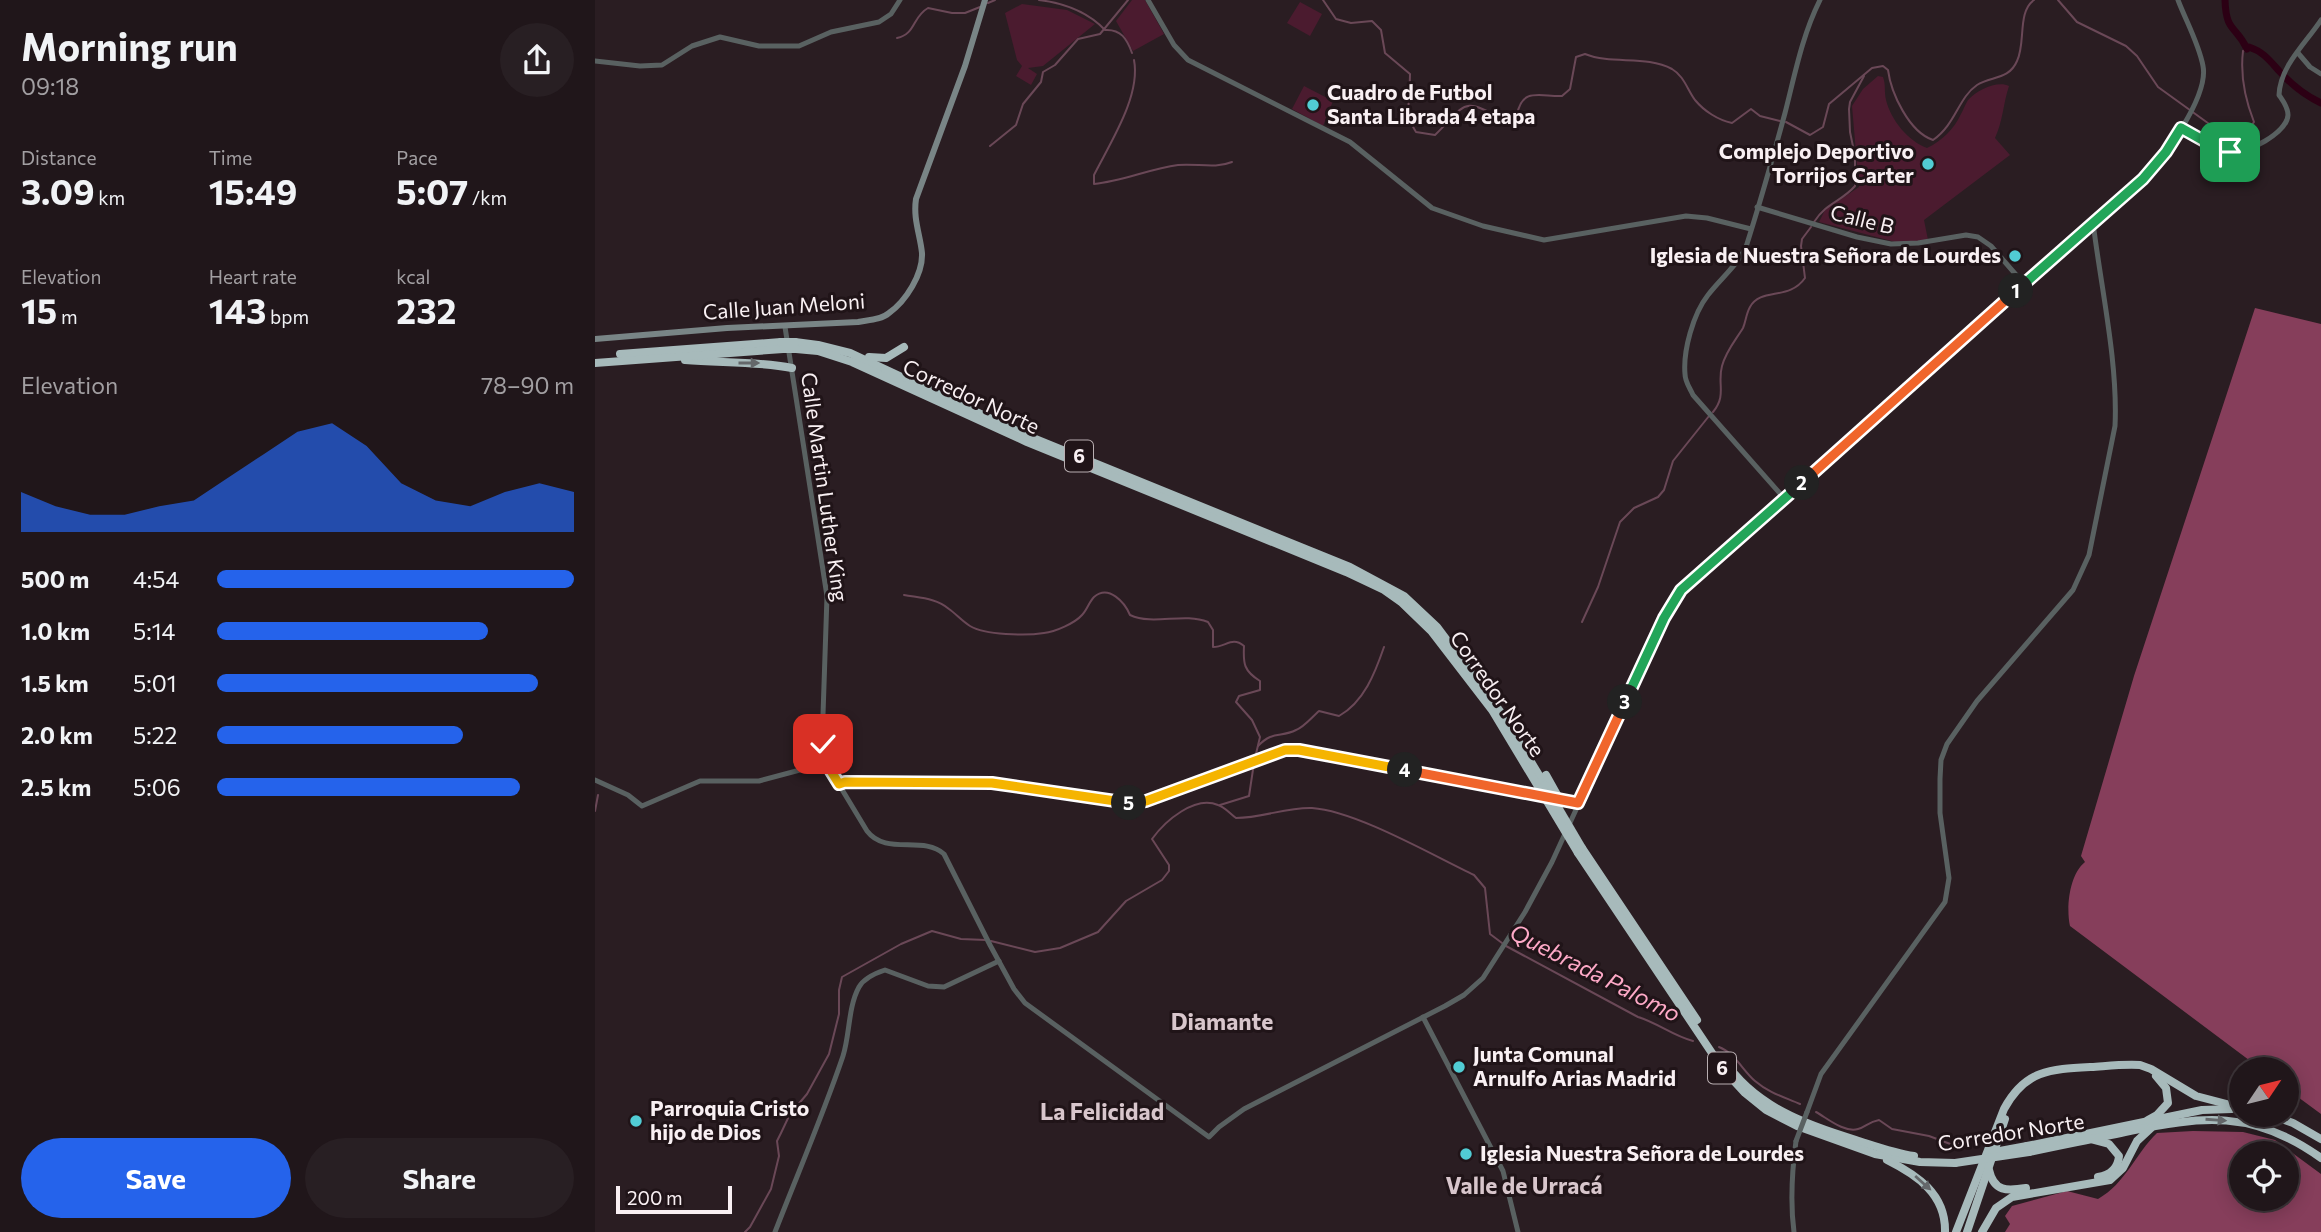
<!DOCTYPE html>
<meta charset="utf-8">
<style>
body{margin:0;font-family:Commissioner,sans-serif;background:#281f23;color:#f1f3f6;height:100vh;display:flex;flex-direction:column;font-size:26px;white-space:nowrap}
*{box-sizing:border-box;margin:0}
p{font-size:23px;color:#a29fa2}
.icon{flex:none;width:38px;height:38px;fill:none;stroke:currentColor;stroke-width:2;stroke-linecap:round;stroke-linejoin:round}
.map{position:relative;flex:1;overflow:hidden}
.sheet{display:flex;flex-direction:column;background:#20161a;width:595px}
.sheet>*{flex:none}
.needle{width:46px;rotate:55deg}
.controls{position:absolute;left:1634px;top:1057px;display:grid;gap:14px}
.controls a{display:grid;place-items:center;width:70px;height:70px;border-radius:50%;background:#20161a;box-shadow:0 4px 18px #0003,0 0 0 2px #3d3539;font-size:35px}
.scale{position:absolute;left:21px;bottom:18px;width:116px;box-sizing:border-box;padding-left:7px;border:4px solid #f9f0f3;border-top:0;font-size:19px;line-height:24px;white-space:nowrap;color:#f9f0f3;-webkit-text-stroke:5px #201418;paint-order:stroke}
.pin{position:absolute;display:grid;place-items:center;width:60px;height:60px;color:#fff;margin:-30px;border-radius:14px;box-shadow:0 4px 10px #0006}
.km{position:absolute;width:35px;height:35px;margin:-18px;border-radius:50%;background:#222;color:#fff;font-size:19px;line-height:35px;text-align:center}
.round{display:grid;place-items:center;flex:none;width:74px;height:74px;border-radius:37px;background:#281f23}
.head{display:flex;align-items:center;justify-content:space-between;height:119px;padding:0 21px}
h1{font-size:38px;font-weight:700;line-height:52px}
.stats{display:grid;grid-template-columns:repeat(3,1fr);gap:10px;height:119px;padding:7px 21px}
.stats div{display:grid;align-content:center}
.stats b{font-size:35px;font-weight:700}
.stats small{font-size:19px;font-weight:400}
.stats p{font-size:19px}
.chart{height:196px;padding:14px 21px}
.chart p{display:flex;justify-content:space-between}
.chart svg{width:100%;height:126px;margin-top:7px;fill:#2563eb;opacity:.7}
.cta{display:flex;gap:14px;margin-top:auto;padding:14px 21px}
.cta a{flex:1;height:80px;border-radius:42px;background:#2563eb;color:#fff;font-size:28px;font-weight:700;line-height:80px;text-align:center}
.cta a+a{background:#281f23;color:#f1f3f6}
ul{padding:0 21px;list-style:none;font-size:23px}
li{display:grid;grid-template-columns:112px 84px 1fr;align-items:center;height:52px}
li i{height:18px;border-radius:9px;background:#2563eb}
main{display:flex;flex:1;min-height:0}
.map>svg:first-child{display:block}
.green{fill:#4b1b2f}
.forest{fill:#863e5b;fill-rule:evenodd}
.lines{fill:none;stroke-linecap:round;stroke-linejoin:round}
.stream{stroke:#6a4857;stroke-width:2}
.river{stroke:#2c0014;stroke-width:7}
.tertiary{stroke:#596161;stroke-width:5}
.secondary{stroke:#798586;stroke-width:6}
.motorway{stroke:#a7babb;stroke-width:8}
.tertiary-bridge{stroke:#596161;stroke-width:5}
.motorway-bridge{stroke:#a7babb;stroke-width:8}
.oneway{fill:#64676a}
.split-1-casing{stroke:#fff;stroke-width:14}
.split-2-casing{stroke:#fff;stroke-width:14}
.split-3-casing{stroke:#fff;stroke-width:14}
.split-4-casing{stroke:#fff;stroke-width:14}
.split-5-casing{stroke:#fff;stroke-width:14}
.split-6-casing{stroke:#fff;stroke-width:14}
.split-1{stroke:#22a559;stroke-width:9}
.split-2{stroke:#f0652b;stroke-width:9}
.split-3{stroke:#22a559;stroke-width:9}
.split-4{stroke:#f0652b;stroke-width:9}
.split-5{stroke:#f5b400;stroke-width:9}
.split-6{stroke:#f5b400;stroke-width:9}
.poi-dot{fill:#51ccd4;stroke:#201418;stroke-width:2.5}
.labels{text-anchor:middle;stroke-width:6;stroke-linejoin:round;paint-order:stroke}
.shield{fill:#201418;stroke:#b8aeb1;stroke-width:2}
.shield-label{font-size:19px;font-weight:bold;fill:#f9f0f3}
.poi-label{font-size:21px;font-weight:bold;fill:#f9f0f3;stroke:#201418;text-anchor:start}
.street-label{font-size:21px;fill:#f9f0f3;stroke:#201418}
.water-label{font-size:23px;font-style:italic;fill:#fea9c7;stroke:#201418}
.neighbourhood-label{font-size:23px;font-weight:bold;fill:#d8c6cc;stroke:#201418}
</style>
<main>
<section class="sheet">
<div class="head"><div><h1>Morning run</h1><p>09:18</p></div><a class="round"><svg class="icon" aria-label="share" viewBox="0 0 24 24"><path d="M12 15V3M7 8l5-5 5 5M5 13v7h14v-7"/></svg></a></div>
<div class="stats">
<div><p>Distance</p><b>3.09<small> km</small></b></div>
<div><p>Time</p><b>15:49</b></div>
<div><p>Pace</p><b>5:07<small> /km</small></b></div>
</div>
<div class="stats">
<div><p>Elevation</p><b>15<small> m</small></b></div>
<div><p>Heart rate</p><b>143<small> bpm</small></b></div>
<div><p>kcal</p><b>232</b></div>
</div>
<div class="chart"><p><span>Elevation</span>78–90 m</p>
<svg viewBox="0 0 160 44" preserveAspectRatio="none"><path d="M0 44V30L10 35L20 38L30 38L40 35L50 33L60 25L70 17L80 9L90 6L100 14L110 27L120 33L130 35L140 30L150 27L160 30V44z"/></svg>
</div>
<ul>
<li><b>500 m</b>4:54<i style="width:100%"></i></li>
<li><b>1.0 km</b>5:14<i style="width:76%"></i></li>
<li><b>1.5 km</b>5:01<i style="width:90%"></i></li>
<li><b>2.0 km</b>5:22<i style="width:69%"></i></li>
<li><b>2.5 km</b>5:06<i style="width:85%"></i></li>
</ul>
<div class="cta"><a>Save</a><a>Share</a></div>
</section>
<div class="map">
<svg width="1726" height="1232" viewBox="0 0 1726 1232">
<rect width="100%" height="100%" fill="#2a1d22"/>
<!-- green -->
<g class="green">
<path d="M 537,0 L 550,0 L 569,34 L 538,51 L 521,21 Z"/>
<path d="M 705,2 L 727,14 L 715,36 L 692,23 Z"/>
<path d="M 427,4 L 472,10 L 500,24 L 448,66 L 433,68 L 442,74 L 436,85 L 421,76 L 427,66 L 422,60 L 410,13 Z"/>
<path d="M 1283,76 L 1288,77 C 1291,85 1289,91 1291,100 C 1296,120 1313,141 1332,148 C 1347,141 1359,129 1366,114 C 1369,109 1371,102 1374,99 C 1382,90 1403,80 1414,86 C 1408,104 1408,121 1400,138 L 1415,155 L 1329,220 L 1333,240 L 1308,244 L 1224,222 L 1230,210 L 1264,187 L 1257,106 L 1268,89 Z"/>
<path d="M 709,86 L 738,101 L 728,126 L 697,109 Z"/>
</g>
<!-- forest -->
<g class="forest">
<path d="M 1660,308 L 1726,324 L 1726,1114 L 1692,1089 L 1692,1069 L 1666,1069 L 1475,926 C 1471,908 1474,875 1490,862 L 1486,856 L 1539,676 Z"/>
<path d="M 1598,1131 L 1648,1132 L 1680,1140 L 1726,1174 L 1726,1232 L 1410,1232 L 1415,1224 L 1410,1216 L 1417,1206 L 1472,1191 L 1503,1199 C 1531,1183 1540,1154 1562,1133 ZM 1647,1153 L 1692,1153 L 1692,1199 L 1647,1199 Z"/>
</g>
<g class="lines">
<!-- stream -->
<g class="stream">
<path d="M 444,0 C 468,3 493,12 510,30 C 526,29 532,39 537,53"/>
<path d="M 728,0 L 741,19 L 756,23 L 777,21 L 786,30 L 790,53 L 815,74 C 815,95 809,114 821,132 L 840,135 C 871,105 866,95 908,120 L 922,115 C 927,86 947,97 967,96 L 975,89 L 981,57 L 990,54 C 1017,65 1051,55 1077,69 C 1089,76 1092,89 1100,100 C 1109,111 1123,120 1137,123 L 1156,109 L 1165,116 L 1185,121"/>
<path d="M 1463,0 L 1482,22 L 1531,46 L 1542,56 L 1563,87 L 1617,126 L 1635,136 L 1643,137 L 1652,132 L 1659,122 C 1650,99 1645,76 1648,51 L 1652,49"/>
<path d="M 393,3 L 400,0"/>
<path d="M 302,38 C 321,34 317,17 333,8 L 357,13 L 370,13 L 385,7"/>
<path d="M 539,60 C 546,96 515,143 499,175 L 499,184 C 528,181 554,169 583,165 C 601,163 620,169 637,162"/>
<path d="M 1191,122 L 1215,135 L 1228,127 L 1234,104 L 1277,68 L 1288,66 L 1293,70 C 1296,93 1314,132 1338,140 C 1361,124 1363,98 1382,85 C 1396,76 1414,80 1422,61 C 1431,43 1422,12 1439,0"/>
<path d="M 395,146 L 421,125 L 428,104 L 446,82 L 448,72 L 460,65 L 483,39 L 505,34 L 533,0"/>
<path d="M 1219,222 C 1232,202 1246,202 1260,186 L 1260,156 L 1255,132 L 1254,109 L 1255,102 L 1269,76"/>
<path d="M 1118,412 C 1132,395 1122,384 1127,366 C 1131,351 1140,341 1148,328 C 1151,321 1151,314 1155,307 C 1166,287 1194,301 1210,278 L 1206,246 L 1207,239 L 1216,227"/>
<path d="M 309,595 C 325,598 341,598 354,609 C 361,614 367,621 375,626 C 390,635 431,636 449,633 C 460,632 480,623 487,615 C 492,610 494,602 499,597 C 514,584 530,603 535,615 C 559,626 588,612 613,622 L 618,630 L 618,647 C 631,647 637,636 649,646 C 648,664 649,671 665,681 L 665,690 L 644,696 L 641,702 L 657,720 L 665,737 L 660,758"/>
<path d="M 987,622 L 1003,587 L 1025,522 L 1039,508 L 1063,497 L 1069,490 L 1078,461 L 1114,416"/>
<path d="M 663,746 C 678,730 686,738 701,730 C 709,727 717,717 724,711 L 744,716 C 769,702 780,673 789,647"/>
<path d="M 625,805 L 654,796 L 659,763"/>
<path d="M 0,811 L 3,795"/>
<path d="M 396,941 L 440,952 L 465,948 L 503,932 L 531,901 L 567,880 L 574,871 L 574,865 L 557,839 C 570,821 600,795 623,805 C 630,807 635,814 641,818 C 667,818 692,807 717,808 C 761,811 837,855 879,875 L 890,888 L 895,934 L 907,943"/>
<path d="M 911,946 L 1043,1017 C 1063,1023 1078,1036 1098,1041"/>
<path d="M 1124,1047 C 1140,1053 1148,1071 1160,1081 C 1174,1093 1189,1097 1205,1104"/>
<path d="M 1221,1112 C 1232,1118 1249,1133 1263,1129 C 1271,1127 1273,1122 1284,1120 L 1297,1129 L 1334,1136 L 1358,1145 L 1366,1143 L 1370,1137"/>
<path d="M 150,1232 L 155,1227 L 176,1189 L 184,1156 L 182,1141 L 186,1133 L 195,1114 L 212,1094 L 234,1054 L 244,1014 L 244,990 L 247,977 L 306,944 L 337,931 L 366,939 L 391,940"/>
</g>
<!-- river -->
<path class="river" d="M 1630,0 C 1631,33 1641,25 1652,49 L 1654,47 C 1669,52 1675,61 1685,72 C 1696,84 1711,96 1726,103"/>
<!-- tertiary -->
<g class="tertiary">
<path d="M 553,0 L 579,45 L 593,60 L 755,142 L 837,208 L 888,226 L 949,240 L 1091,216 L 1112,218 L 1156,229"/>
<path d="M 1703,53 L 1715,67 L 1726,74"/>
<path d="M 0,61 L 45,66 L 67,65 L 97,46 L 125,37 L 164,46 L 204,46 L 236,32 L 284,22 L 296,14 L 305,0"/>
<path d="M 1586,129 C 1602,136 1618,150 1636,152 C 1652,154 1692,133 1693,115 C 1693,107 1688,101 1684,95 C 1685,66 1711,43 1726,20"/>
<path d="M 1162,207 L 1262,237 L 1296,244 L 1323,243 L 1371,235 L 1383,237 L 1396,246 L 1429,284"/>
<path d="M 190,327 L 232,596 L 227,744 L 231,763 L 272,831 C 291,856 328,835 349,854 L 395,945 L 419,989 L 430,1003 L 614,1137 L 624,1127 L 649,1109 L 850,1006 L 869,995 L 888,978 L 930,912 L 957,862 L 1069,618 L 1086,590 L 1548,179 C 1569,158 1614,96 1608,66 C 1604,44 1591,21 1583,0"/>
<path d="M 1189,498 L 1098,395 C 1095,388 1090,382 1090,374 C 1088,351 1098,314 1113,295 C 1126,278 1142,266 1151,247 C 1165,203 1178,157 1190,113 C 1200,74 1207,36 1225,0"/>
<path d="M 0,780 L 33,795 L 47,806 L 105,781 L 164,781 L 231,763"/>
<path d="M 244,784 L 250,782 L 397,783 L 544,803 L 690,750 L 736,756 L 949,797"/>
<path d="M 962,799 L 983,803"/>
<path d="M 828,1017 L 908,1171 L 923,1232"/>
<path d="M 1212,1112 L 1226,1074 L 1350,902 L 1354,878 L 1345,813 L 1345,779 L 1346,760 L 1352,744 L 1382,701 L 1478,590 L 1494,555 L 1520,426 C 1523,365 1507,292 1499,230 L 1496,224"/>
<path d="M 180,1232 C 203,1173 228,1115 248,1056 C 255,1034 253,1007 264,987 C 269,978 281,973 290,970 L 333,986 L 349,987 L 404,961"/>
<path d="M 1199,1232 C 1195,1202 1197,1171 1201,1141"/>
</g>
<!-- secondary -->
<path class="secondary" d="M 0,339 L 132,328 L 263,322 C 273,320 286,320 294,313 C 311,301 328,274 327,253 C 325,234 318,219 321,199 L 370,66 L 390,0"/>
<!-- motorway -->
<g class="motorway">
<path d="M 200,342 L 223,345 L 255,353 L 433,436 L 755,567 L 809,596 L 842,627 L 907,714 L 950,785"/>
<path d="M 201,349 L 223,351 L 257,362 L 432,442 L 751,572 L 789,590 L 806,602 L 837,632 L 897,710 L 944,788"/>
<path d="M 25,354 L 186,342"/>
<path d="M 274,357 L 291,358 L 309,347"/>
<path d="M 90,360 C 126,363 161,361 197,368"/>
<path d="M 0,363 L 188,349"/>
<path d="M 951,775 L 965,800"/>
<path d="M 987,848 L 1102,1020"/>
<path d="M 983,853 L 1127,1068 L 1150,1093 L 1171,1110 L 1202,1126 L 1280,1154 L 1325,1162 L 1360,1163"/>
<path d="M 1129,1060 C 1159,1106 1211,1125 1261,1140 C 1280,1146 1299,1153 1319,1156"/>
<path d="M 1676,1115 L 1698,1123 L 1726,1139"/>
<path d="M 1553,1120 L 1562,1115 L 1573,1103 L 1571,1088 L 1561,1076"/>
<path d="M 1499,1140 L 1514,1144 L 1524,1156 C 1523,1169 1515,1175 1503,1177"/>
<path d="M 1432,1146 L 1607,1110 L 1637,1109"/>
<path d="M 1434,1152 C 1466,1145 1498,1139 1530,1132 C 1607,1116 1658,1109 1726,1158"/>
<path d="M 1292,1160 C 1322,1175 1351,1194 1350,1232"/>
<path d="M 1394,1170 C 1399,1192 1412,1191 1431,1188"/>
<path d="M 1361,1232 L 1409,1109 C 1430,1070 1455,1069 1496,1067 C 1512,1066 1528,1064 1545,1065 L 1556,1069 L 1601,1096 L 1647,1108"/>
<path d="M 1372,1232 L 1410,1119"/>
<path d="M 1387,1232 L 1401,1208 L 1417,1197 L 1515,1180 L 1528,1168 L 1542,1141 L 1556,1128"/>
</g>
<!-- tertiary-bridge -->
<path class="tertiary-bridge" d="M 1201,1141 L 1212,1112"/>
<!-- motorway-bridge -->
<g class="motorway-bridge">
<path d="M 186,342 L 200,342"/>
<path d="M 188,349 L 201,349"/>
<path d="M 950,785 L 987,848"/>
<path d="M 944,788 L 983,853"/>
<path d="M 1394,1153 L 1432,1146"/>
<path d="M 1360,1163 L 1434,1152"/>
</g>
</g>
<!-- one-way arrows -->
<defs><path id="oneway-solid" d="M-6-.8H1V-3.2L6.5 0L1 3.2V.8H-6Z" transform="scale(1.75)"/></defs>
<g class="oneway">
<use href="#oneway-solid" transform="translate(154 363)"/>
<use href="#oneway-solid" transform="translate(1621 1120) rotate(4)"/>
<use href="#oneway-solid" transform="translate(1328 1183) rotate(42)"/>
</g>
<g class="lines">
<defs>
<path id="split-1" d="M 1421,291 L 1548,179 L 1571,152 L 1586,128 L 1627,151 L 1635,152"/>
<path id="split-2" d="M 1207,483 L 1421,291"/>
<path id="split-3" d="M 1030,702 L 1069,618 L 1086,590 L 1207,483"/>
<path id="split-4" d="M 810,770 L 983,803 L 1030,702"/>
<path id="split-5" d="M 534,803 L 551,801 L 690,750 L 704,750 L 810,770"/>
<path id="split-6" d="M 228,744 L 231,763 L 244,784 L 250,782 L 397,783 L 534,803"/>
</defs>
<!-- split-1 casing -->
<use href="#split-1" class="split-1-casing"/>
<!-- split-2 casing -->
<use href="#split-2" class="split-2-casing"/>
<!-- split-3 casing -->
<use href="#split-3" class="split-3-casing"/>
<!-- split-4 casing -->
<use href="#split-4" class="split-4-casing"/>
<!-- split-5 casing -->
<use href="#split-5" class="split-5-casing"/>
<!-- split-6 casing -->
<use href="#split-6" class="split-6-casing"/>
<!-- split-1 -->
<use href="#split-1" class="split-1"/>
<!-- split-2 -->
<use href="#split-2" class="split-2"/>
<!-- split-3 -->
<use href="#split-3" class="split-3"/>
<!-- split-4 -->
<use href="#split-4" class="split-4"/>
<!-- split-5 -->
<use href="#split-5" class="split-5"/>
<!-- split-6 -->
<use href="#split-6" class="split-6"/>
</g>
<!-- markers -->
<g class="poi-dot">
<circle cx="718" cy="105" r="7"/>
<circle cx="1333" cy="164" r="7"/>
<circle cx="1420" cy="256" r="7"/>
<circle cx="864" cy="1067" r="7"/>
<circle cx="41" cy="1121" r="7"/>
<circle cx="871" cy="1154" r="7"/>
</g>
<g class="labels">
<!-- shield labels -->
<g class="shield">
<rect x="470" y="440.5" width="28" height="31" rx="5"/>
<rect x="1113" y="1052.5" width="28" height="31" rx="5"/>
</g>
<g class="shield-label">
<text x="484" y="463">6</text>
<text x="1127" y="1075">6</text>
</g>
<!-- poi labels -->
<g class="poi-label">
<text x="732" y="100">Cuadro de Futbol<tspan x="732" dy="24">Santa Librada 4 etapa</tspan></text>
<text x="1319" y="159" text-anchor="end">Complejo Deportivo<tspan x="1319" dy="24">Torrijos Carter</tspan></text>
<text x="1406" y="263" text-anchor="end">Iglesia de Nuestra Señora de Lourdes</text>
<text x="878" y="1062">Junta Comunal<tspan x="878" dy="24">Arnulfo Arias Madrid</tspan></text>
<text x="55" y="1116">Parroquia Cristo<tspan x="55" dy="24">hijo de Dios</tspan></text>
<text x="885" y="1161">Iglesia Nuestra Señora de Lourdes</text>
</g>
<!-- street labels -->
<g class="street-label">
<text transform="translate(1267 220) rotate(14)" y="7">Calle B</text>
<text transform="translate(189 307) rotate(-4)" y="7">Calle Juan Meloni</text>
<text transform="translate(376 397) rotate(25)" y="7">Corredor Norte</text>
<text transform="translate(229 487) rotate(82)" y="7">Calle Martin Luther King</text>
<text transform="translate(902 694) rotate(55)" y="7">Corredor Norte</text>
<text transform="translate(1416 1133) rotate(-9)" y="7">Corredor Norte</text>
</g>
<!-- water labels -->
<g class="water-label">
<text transform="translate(1000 973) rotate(27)" y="8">Quebrada Palomo</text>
</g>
<!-- neighbourhood labels -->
<g class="neighbourhood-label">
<text x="627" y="1030">Diamante</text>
<text x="507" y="1120">La Felicidad</text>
<text x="929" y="1194">Valle de Urracá</text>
</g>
</g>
</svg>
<div class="controls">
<a><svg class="needle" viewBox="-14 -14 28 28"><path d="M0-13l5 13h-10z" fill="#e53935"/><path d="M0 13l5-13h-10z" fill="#a29fa2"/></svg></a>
<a><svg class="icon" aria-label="locate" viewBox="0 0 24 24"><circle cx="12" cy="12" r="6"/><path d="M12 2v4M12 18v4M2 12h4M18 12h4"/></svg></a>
</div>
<div class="scale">200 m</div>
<div class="pin" style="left:1635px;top:152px;background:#1e9e55"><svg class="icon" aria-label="arrive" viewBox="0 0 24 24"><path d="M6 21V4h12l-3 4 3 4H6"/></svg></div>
<div class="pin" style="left:228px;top:744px;background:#d93025"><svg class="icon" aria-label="check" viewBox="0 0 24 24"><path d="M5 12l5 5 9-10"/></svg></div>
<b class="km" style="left:1421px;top:291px">1</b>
<b class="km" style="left:1207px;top:483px">2</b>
<b class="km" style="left:1030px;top:702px">3</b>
<b class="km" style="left:810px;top:770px">4</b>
<b class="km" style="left:534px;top:803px">5</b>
</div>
</main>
